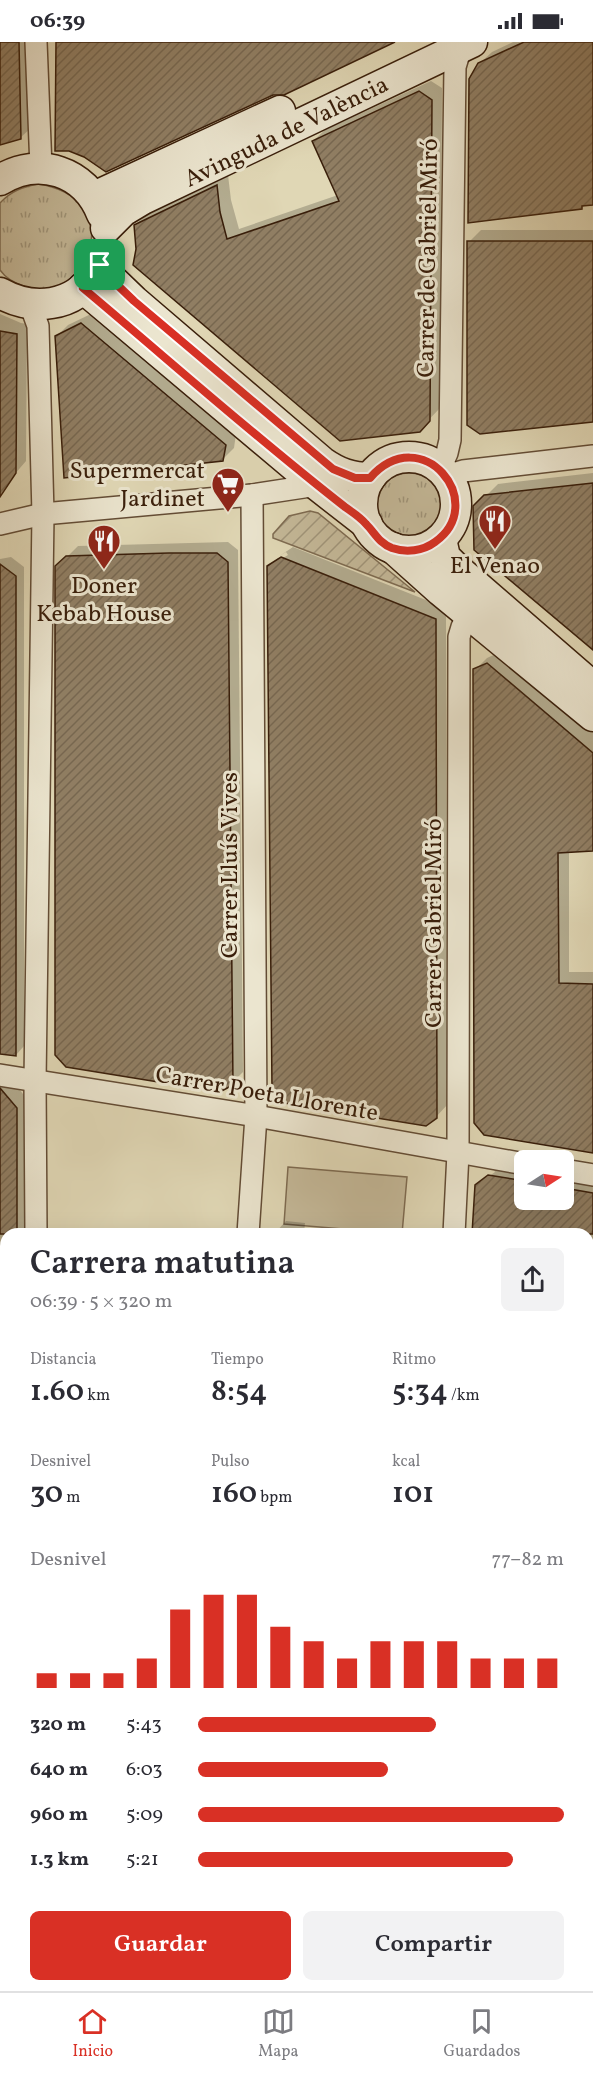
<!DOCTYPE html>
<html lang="es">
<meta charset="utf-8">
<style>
body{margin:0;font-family:Vollkorn,serif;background:#f2f2f3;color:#2b2b33;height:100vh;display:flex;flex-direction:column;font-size:22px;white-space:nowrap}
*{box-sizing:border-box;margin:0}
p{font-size:20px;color:#7c7c81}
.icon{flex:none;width:33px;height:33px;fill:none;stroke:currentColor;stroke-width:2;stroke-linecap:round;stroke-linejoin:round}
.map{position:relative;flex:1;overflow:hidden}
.sheet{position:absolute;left:0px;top:1186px;width:594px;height:764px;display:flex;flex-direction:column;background:#fff;border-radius:18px 18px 0 0;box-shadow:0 6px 24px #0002}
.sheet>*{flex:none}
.needle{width:39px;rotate:78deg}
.buttons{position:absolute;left:514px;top:1108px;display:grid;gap:12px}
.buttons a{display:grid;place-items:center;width:60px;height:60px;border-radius:9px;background:#fff;box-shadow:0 6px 24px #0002;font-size:30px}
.pin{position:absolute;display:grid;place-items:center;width:51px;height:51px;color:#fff;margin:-26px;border-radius:12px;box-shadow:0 3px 9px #0006}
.round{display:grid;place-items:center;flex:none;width:63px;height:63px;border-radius:9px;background:#f2f2f3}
.overview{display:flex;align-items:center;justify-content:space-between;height:102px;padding:0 30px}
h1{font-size:33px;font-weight:600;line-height:45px}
.metrics{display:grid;grid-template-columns:repeat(3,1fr);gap:9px;height:102px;padding:6px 30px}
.metrics div{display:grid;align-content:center}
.metrics b{font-size:30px;font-weight:600}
.metrics small{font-size:16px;font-weight:400}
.metrics p{font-size:16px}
.chart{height:168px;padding:12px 30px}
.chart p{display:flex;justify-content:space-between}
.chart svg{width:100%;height:108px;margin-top:6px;stroke:#d93025;stroke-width:6}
.cta{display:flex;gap:12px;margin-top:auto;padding:12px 30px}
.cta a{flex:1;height:69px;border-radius:9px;background:#d93025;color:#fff;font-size:24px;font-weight:600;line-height:69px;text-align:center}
.cta a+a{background:#f2f2f3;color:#2b2b33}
ul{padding:0 30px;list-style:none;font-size:20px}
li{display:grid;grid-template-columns:96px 72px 1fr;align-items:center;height:45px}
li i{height:15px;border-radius:8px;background:#d93025}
.status{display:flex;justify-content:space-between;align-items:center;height:42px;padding:0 30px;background:#fff;direction:ltr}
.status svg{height:16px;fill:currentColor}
.menu{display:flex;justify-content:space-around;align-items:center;height:84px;border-top:2px solid #e1e1e2;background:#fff;font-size:16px;color:#7c7c81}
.menu a{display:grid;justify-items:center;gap:3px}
.menu .current{color:#d93025}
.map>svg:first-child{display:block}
.grass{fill:url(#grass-tufts);stroke:#7e6b51;stroke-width:1.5}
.garden{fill:url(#garden-furrows);stroke:#7e6b51;stroke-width:1.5}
.pitch{fill:#c4b898;stroke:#7e6b51;stroke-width:1.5}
.shadow{fill:#0003}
.building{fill:url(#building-hatch);stroke:#391e0a;stroke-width:1.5}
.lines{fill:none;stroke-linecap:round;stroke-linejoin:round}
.street-casing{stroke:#634c35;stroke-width:24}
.secondary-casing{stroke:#391e0a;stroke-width:33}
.street{stroke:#ebe5cf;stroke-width:21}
.secondary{stroke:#ebe5cf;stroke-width:30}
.route-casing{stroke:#fff;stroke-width:12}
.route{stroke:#d93025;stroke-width:8}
.labels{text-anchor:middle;stroke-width:6;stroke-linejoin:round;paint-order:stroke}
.street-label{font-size:24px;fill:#391e0a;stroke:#ebe5cf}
.poi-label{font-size:24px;fill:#391e0a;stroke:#ebe5cf}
</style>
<div class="status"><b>06:39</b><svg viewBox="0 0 49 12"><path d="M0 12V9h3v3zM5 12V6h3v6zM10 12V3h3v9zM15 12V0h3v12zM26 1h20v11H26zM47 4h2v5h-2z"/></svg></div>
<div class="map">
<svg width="593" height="1949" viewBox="0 0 593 1949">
<defs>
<pattern id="grass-tufts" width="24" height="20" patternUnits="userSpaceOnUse" patternTransform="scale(1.5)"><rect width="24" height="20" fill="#c4b898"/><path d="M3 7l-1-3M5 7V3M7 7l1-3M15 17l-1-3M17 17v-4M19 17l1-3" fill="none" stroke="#a0957a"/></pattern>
<pattern id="garden-furrows" width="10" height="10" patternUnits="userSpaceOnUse" patternTransform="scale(1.5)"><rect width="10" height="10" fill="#c4b898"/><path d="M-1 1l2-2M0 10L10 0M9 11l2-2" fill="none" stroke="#a0957a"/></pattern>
<pattern id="building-hatch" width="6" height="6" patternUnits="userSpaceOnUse" patternTransform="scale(1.5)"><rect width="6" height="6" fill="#907e63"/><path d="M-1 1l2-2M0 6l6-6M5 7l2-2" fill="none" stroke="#776750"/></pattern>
</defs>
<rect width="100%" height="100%" fill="#e0d7b5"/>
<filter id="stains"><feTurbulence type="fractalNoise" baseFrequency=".00333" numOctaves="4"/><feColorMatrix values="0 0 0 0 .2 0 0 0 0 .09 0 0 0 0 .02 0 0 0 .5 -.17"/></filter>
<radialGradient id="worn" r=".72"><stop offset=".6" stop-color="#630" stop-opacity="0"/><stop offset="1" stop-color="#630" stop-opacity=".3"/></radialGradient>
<!-- grass -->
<g class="grass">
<path d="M 38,142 C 128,155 91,265 26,245 C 16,242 6,237 0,228 L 0,161 C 11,149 23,145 38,142 Z"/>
<circle cx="409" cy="464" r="33"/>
<path d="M 588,1565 L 593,1566 L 593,1684 L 588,1682 Z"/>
</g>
<!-- garden -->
<path class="garden" d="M 310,469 L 318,471 L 415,550 L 273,496 L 273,492 L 289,474 Z"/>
<!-- pitch -->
<path class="pitch" d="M 288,1125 L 407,1135 L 402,1192 L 284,1182 Z"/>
<!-- shadow -->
<g class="shadow">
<path d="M 0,0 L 30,0 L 32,85 L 20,96 L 0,102 Z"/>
<path d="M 513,0 L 593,0 L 593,161 L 586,162 L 582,166 L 479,22 L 492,10 Z"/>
<path d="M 431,39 L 442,46 L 440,366 L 419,388 L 137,207 L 135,183 L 147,172 L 228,133 L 231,158 L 239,187 L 338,153 L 313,99 L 325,88 Z"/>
<path d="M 481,188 L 593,188 L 593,378 L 469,200 Z"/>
<path d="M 93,271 L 236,392 L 234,406 L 222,418 L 57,294 L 68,283 Z"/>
<path d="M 0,272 L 21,281 L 27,282 L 26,419 L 8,440 L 0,442 Z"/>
<path d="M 593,431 L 593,606 L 475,465 L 498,442 Z"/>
<path d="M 228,500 L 238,508 L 243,1030 L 232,1041 L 57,525 L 78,504 Z"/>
<path d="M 293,505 L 446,566 L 447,1063 L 436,1075 L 269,524 L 278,516 L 278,519 L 288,513 L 286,510 L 278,515 Z"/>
<path d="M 11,515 L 24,525 L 24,1004 L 16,1013 L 0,1010 L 0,517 Z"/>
<path d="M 500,610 L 593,690 L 593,807 L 569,809 L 569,930 L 593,930 L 593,1109 L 475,628 L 487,616 Z"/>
<path d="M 0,1041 L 17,1044 L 26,1056 L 26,1192 L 6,1192 L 5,1415 L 0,1415 Z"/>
<path d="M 500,1124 L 525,1128 L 525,1158 L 564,1158 L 564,1135 L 593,1140 L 593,1519 L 588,1518 L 588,1192 L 473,1192 L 476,1144 L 484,1136 L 484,1138 L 495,1130 L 494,1128 Z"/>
<path d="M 286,1179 L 305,1181 L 304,1192 L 274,1192 Z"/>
<path d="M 0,1512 L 5,1520 L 0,1535 Z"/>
<path d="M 6,1636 L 6,1944 L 111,1944 L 109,1949 L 0,1949 L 0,1656 Z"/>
<path d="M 588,1714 L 593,1715 L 593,1799 L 588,1815 Z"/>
<path d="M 146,1944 L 334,1944 L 332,1949 L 144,1949 Z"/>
<path d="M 373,1944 L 548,1944 L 546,1949 L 372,1949 Z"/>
</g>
<!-- building -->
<g class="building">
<path d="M 0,0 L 19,0 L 21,97 L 0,103 Z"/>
<path d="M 56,0 L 395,0 L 284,53 L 273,53 L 106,130 L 84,115 L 69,109 L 55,109 Z"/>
<path d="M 524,0 L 593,0 L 593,163 L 582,164 L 582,167 L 468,181 L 469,37 L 478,21 Z"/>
<path d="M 419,49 L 432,58 L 430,379 L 420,390 L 340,399 L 133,223 L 136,207 L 134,183 L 217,143 L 220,170 L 227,197 L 339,159 L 312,99 Z"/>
<path d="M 467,199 L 593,199 L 593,380 L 480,392 L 467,383 Z"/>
<path d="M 81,281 L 226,403 L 223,419 L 64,436 L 55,294 Z"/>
<path d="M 0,289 L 17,292 L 16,431 L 0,455 Z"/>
<path d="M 593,441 L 593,608 L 474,508 L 473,464 L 484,453 Z"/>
<path d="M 169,511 L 217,511 L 228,520 L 233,1043 L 220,1050 L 66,1025 L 55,1013 L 55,524 L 66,514 Z"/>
<path d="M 281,515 L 436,577 L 437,1076 L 426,1084 L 278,1060 L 272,1047 L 267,524 Z"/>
<path d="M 0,522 L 16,534 L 16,1014 L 0,1012 Z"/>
<path d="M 487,621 L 593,711 L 593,809 L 558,811 L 559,941 L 593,942 L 593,1111 L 484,1093 L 474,1081 L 473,627 Z"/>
<path d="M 0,1046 L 17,1066 L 17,1192 L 0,1192 Z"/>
<path d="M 488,1133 L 525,1139 L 525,1158 L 564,1158 L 564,1146 L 593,1151 L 593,1192 L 472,1192 L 475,1143 Z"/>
</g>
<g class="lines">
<defs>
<g id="street">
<path d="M 36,0 L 41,126"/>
<path d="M 30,262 L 38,284 L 43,472 L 35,1039 L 36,1192"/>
<path d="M 440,427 L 447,411 L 450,398 L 455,25 L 461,5"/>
<path d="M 446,434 L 463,429 L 593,414"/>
<path d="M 0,482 L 43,472 L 252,453 L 317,443"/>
<path d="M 0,1033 L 256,1074 L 525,1122"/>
<path d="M 564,1128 L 593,1133"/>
<path d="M 248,1192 L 256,1074 L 252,453"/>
<path d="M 454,1192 L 458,1111 L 459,595 L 462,585 L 469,572"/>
<path d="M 0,1490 L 6,1493"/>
<path d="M 588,1545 L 593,1546"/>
<path d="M 0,1582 L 6,1562"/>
<path d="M 588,1711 L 593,1713"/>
<path d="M 588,1899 L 593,1881"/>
<path d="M 123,1949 L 124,1944"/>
<path d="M 351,1949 L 352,1944"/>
<path d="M 573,1949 L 575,1944"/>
</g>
<g id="secondary">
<path d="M 0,138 C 39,114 85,129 102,172"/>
<path d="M 94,155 L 280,69"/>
<path d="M 106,186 L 123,169 L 143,157 L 472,0"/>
<path d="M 100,223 L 108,234 L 134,259 L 322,420 C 338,431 351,436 370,436"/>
<path d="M 83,246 L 317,443 L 367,482"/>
<path d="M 0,251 C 32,269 74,266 95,232"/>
<circle cx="409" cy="462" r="47"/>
<path d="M 441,497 L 445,515 L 458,528 L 593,645"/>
<path d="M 393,506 L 441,549 L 593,674"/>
</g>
</defs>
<!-- street casing -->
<use href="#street" class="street-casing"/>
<!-- secondary casing -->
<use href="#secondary" class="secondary-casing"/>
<!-- street -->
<use href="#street" class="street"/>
<!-- secondary -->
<use href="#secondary" class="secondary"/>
</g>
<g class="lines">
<defs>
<path id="route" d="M 100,223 L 108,234 L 134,259 L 333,427 L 355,436 L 370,436 C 422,377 490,461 435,500 C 423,509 406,511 392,506 C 379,501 375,491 366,482 C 360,475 352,470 345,465 C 255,395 170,319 83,246 Z"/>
</defs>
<!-- route casing -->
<use href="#route" class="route-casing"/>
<!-- route -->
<use href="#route" class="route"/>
</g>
<!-- icons -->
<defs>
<symbol id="supermarket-pin" viewBox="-11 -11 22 30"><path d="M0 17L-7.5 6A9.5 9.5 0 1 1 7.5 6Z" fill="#8f2418" stroke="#ebe5cf"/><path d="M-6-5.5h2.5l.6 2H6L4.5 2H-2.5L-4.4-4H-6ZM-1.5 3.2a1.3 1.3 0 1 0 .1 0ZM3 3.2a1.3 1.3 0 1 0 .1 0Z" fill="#fff"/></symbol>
<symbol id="restaurant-pin" viewBox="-11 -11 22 30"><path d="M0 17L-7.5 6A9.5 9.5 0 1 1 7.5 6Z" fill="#8f2418" stroke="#ebe5cf"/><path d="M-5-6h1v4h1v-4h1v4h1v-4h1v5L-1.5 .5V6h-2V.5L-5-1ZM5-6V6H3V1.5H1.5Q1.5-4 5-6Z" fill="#fff"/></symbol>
</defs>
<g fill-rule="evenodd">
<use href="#supermarket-pin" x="209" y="423" width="38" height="52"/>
<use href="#restaurant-pin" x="476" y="460" width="38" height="52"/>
<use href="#restaurant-pin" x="85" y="480" width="38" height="52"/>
</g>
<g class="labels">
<!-- street labels -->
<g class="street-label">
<text transform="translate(286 89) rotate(-26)" y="8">Avinguda de València</text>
<text transform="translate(427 216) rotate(-89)" y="8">Carrer de Gabriel Miró</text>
<text transform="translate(229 823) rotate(-90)" y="8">Carrer Lluís Vives</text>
<text transform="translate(433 881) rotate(-90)" y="8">Carrer Gabriel Miró</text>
<text transform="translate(267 1051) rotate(10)" y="8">Carrer Poeta Llorente</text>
</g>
<!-- poi labels -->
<g class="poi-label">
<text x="205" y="436" text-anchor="end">Supermercat<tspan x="205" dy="28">Jardinet</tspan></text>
<text x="495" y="531">El Venao</text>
<text x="104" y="551">Doner<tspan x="104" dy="28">Kebab House</tspan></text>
</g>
</g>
<rect width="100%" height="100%" filter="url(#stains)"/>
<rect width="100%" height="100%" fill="url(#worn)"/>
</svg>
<div class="buttons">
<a><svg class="needle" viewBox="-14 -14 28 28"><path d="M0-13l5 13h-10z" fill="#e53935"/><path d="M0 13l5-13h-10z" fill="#7c7c81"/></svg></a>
</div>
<div class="pin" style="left:100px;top:223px;background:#1e9e55"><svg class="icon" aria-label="arrive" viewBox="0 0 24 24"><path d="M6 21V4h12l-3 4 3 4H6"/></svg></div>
<section class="sheet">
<div class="overview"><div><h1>Carrera matutina</h1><p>06:39 · 5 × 320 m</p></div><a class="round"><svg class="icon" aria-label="share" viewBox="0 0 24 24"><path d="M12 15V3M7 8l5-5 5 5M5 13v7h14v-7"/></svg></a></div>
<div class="metrics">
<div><p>Distancia</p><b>1.60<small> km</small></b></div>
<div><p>Tiempo</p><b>8:54</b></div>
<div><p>Ritmo</p><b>5:34<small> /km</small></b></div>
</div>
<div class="metrics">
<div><p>Desnivel</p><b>30<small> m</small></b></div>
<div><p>Pulso</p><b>160<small> bpm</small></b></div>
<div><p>kcal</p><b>101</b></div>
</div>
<div class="chart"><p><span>Desnivel</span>77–82 m</p>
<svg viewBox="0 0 160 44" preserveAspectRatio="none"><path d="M5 44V38M15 44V38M25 44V38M35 44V32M45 44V12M55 44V6M65 44V6M75 44V19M85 44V25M95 44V32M105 44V25M115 44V25M125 44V25M135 44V32M145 44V32M155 44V32"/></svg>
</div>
<ul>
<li><b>320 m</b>5:43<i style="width:65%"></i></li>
<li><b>640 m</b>6:03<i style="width:52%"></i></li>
<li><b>960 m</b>5:09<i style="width:100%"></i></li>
<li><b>1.3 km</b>5:21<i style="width:86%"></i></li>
</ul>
<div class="cta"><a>Guardar</a><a>Compartir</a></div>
</section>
</div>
<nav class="menu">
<a class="current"><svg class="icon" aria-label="home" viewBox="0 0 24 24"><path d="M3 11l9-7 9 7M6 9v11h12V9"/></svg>Inicio</a>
<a><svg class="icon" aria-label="map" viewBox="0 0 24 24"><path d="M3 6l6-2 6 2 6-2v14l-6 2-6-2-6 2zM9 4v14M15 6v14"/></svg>Mapa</a>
<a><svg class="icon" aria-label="saved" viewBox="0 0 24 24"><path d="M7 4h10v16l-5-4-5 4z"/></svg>Guardados</a>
</nav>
